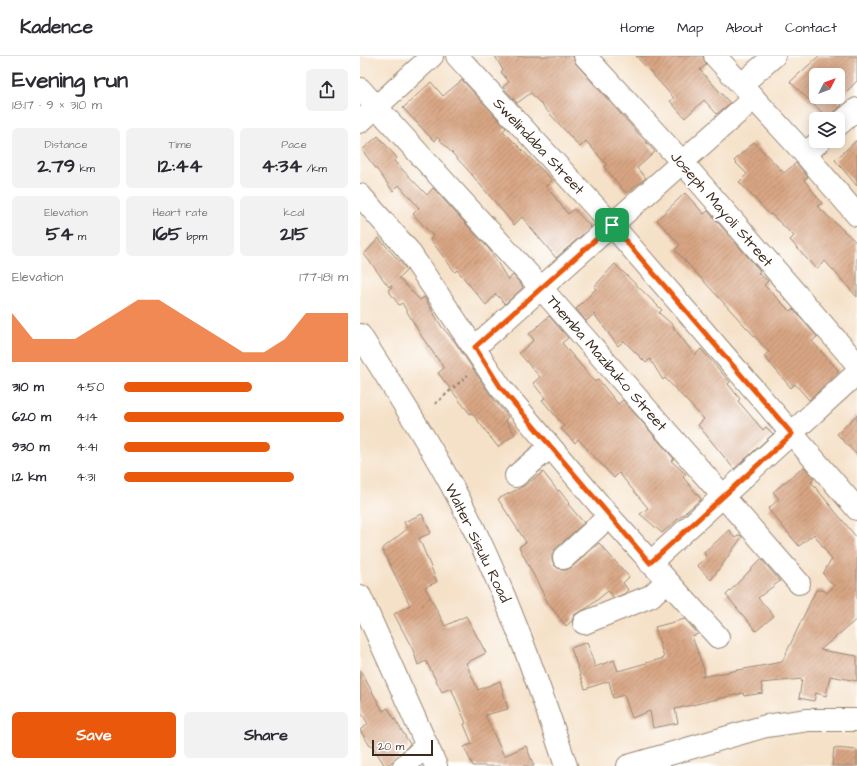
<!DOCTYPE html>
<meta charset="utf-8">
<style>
body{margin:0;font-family:"Architects Daughter",sans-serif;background:#f2f2f3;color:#2b2b33;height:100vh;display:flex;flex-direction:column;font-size:15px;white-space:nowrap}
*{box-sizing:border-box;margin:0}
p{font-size:13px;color:#7c7c81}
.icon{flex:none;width:22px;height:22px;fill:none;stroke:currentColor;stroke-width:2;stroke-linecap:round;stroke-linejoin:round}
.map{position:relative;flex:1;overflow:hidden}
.panel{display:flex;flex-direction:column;background:#fff;width:360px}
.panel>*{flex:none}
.needle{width:26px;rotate:48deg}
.controls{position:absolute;left:449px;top:12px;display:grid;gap:8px}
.controls a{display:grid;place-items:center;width:36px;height:36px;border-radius:6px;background:#fff;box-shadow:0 2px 10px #0003;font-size:20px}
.scale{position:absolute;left:12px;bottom:10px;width:61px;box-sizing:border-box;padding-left:4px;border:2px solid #3b2a1e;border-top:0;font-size:11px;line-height:14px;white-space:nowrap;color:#3b2a1e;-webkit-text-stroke:3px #fff;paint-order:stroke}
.pin{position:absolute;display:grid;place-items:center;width:34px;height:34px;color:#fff;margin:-17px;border-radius:8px;box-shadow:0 2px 6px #0006}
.round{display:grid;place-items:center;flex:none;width:42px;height:42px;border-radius:6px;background:#f2f2f3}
.head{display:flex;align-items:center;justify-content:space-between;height:68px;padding:0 12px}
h1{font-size:22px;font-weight:800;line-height:30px}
.metrics{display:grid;grid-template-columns:repeat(3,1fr);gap:6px;height:68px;padding:4px 12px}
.metrics div{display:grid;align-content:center;border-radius:6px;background:#f2f2f3;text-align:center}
.metrics b{font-size:20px;font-weight:800}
.metrics small{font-size:11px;font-weight:400}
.metrics p{font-size:11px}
.chart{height:112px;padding:8px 12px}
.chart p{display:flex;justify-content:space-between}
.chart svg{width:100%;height:72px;margin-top:4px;fill:#ea580c;opacity:.7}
.primary-button{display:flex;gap:8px;margin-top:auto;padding:8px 12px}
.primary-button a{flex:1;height:46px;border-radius:6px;background:#ea580c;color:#fff;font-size:16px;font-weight:800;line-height:46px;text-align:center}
.primary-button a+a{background:#f2f2f3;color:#2b2b33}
ul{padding:0 12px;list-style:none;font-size:13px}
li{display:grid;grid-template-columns:64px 48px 1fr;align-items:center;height:30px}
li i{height:10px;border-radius:5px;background:#ea580c}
header{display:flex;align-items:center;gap:24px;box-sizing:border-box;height:56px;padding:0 20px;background:#fff;border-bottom:1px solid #e1e1e2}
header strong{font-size:19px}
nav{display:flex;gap:22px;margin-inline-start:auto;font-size:14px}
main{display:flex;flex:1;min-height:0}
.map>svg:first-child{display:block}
.building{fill:url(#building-hatch);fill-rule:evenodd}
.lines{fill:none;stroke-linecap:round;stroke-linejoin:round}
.minor-casing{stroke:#988673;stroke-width:24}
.tertiary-casing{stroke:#988673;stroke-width:24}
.path{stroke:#988673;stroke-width:2.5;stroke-dasharray:3 3;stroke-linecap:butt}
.minor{stroke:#fff;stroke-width:22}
.tertiary{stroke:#fff;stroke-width:22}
.route-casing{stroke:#fff;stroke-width:8}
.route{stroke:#ea580c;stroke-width:5}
.labels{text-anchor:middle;stroke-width:4;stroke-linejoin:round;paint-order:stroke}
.street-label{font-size:15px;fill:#3b2a1e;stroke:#fff}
</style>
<header>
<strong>Kadence</strong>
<nav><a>Home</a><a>Map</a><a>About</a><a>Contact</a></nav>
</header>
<main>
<section class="panel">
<div class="head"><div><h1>Evening run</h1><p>18:17 · 9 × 310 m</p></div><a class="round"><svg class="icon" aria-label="share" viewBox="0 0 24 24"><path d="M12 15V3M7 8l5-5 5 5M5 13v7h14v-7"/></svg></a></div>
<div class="metrics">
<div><p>Distance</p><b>2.79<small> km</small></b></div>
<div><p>Time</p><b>12:44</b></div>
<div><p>Pace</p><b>4:34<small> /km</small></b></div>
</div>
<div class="metrics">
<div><p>Elevation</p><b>54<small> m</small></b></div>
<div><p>Heart rate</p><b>165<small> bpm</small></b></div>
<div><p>kcal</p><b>215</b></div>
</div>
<div class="chart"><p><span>Elevation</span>177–181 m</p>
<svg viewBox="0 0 160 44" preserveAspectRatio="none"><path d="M0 44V14L10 30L20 30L30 30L40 22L50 14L60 6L70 6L80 14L90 22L100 30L110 38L120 38L130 30L140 14L150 14L160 14V44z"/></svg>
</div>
<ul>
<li><b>310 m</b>4:50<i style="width:57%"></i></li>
<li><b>620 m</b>4:14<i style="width:98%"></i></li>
<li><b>930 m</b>4:41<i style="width:65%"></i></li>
<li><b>1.2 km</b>4:31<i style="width:76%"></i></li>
</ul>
<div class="primary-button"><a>Save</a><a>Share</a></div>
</section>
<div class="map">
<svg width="497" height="710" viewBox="0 0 497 710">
<defs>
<pattern id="building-hatch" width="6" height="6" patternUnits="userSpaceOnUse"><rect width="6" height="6" fill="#d8a684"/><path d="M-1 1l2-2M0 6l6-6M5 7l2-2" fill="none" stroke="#b0876b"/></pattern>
</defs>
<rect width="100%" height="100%" fill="#fff"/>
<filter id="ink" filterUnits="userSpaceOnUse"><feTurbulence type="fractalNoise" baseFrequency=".025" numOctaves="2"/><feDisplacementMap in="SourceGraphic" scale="8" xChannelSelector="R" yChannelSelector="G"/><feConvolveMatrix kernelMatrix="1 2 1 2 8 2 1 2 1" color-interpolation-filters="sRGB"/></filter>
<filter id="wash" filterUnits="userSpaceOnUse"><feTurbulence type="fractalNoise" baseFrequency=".012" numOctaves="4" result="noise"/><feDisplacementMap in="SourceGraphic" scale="16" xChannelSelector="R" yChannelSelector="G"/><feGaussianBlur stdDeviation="0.9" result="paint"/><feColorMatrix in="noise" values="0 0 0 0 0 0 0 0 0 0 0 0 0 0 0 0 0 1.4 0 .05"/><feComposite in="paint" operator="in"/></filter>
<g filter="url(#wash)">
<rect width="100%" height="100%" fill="#f5e1c8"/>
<g id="blocks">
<!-- building -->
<g class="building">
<path d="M 135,0 L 213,0 L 216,8 L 295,96 L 277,112 L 286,122 L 266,137 L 244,111 L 247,109 L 226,85 L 220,91 L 171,37 L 157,47 L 143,31 L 149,26 L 141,16 L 143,14 Z"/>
<path d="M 276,0 L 343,0 L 346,9 L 340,14 L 370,47 L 357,58 L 344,44 L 325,62 L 310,45 L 314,42 Z"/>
<path d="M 459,0 L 497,0 L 497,25 L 478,44 L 482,49 L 468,62 L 430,26 ZM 456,19 L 478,19 L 478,41 L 456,41 Z"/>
<path d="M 102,24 L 146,72 L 143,75 L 192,124 L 186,130 L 208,158 L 214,153 L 231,171 L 196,202 L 162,161 L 154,169 L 107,113 L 77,81 L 74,85 L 43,52 L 71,26 L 83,40 Z"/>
<path d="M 18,80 L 37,102 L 34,105 L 67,139 L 73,132 L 129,193 L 148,224 L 153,219 L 163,231 L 145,248 L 136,238 L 126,249 L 97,214 L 95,216 L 70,183 L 73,180 L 53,158 L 59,152 L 39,129 L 33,135 L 2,94 Z"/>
<path d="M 497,84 L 497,130 L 475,104 Z"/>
<path d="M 394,86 L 424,117 L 436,107 L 448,121 L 444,124 L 462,147 L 457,150 L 497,187 L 497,241 L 465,205 L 456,213 L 430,184 L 434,180 L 411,158 L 410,159 L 379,126 L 387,118 L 374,105 Z"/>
<path d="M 325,137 L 344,158 L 348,155 L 400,215 L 398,217 L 408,225 L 404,229 L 430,255 L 433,253 L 457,281 L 452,285 L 479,315 L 449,344 L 435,328 L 431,332 L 404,300 L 409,296 L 315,194 L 320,189 L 297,164 Z"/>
<path d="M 19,182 L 47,214 L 39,222 L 60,244 L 64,241 L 82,271 L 95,286 L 131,340 L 148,361 L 145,364 L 155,378 L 138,391 L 112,357 L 110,358 L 78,317 L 84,312 L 62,281 L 42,247 L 39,249 L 28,234 L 32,231 L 31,229 L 29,231 L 4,198 Z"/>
<path d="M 255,208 L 302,254 L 299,257 L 314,270 L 313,271 L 335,299 L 341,293 L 370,326 L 368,328 L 380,343 L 378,345 L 403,374 L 406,371 L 413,378 L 374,413 L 338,369 L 344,363 L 305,322 L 303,324 L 290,303 L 286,307 L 264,285 L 258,290 L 234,258 L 226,265 L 216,253 L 236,233 L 234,231 Z"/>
<path d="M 189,260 L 208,282 L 202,287 L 235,326 L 238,323 L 258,348 L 263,344 L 314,403 L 311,405 L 326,418 L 323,421 L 341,443 L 302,477 L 280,458 L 288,452 L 259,417 L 254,422 L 218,383 L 215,387 L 201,373 L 204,370 L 182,344 L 185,342 L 173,327 L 180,321 L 159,297 L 174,284 L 169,278 Z"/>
<path d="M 497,359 L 497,399 L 477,378 Z"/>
<path d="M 444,411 L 454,423 L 451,426 L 497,482 L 497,563 L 460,594 L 497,600 L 497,625 L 470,620 L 466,640 L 456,637 L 454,645 L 439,642 L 442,623 L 401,627 L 403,637 L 384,640 L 383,637 L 315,653 L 318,667 L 293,672 L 290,655 L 272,662 L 264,639 L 253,642 L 249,625 L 225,633 L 211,592 L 227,586 L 235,611 L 254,604 L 258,615 L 304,602 L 295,571 L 325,563 L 338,578 L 332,580 L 344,614 L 344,619 L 341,621 L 422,606 L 456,534 L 463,534 L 467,537 L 474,530 L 463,518 L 469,507 L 472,504 L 454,478 L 439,490 L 408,453 L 419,443 L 413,436 Z"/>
<path d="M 183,416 L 198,435 L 199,434 L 209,447 L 208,448 L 224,467 L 195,493 L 192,499 L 192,504 L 195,510 L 201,514 L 206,514 L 212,511 L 239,487 L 269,521 L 263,527 L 268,534 L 264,538 L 254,542 L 248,535 L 227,552 L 214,559 L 212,565 L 206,570 L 188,547 L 159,491 L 166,486 L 138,443 L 164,430 Z"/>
<path d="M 62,458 L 71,477 L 59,482 L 77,526 L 65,531 L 85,570 L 106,560 L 126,597 L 106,607 L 118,634 L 140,625 L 148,653 L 125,659 L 144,700 L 166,690 L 174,710 L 113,710 L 104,691 L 112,688 L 104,668 L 106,667 L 91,632 L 82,636 L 66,605 L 58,609 L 53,594 L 34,558 L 50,549 L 22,493 L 47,473 L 44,466 Z"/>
<path d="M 369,474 L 375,482 L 380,479 L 382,481 L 351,524 L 337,509 L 347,502 L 344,497 Z"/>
<path d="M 401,503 L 420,525 L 398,542 L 414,560 L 396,575 L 366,539 Z"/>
<path d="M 0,614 L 23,655 L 28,652 L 50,688 L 32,706 L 25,710 L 12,689 L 10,690 L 0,674 L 8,668 L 0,654 Z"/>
<path d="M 474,692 L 497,694 L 497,710 L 472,710 Z"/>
</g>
</g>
</g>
<g filter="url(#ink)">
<use href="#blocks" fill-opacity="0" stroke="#988673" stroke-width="1"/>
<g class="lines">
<defs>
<g id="minor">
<path d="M 97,0 L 252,169 L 497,453"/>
<path d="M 225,0 L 322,106 L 497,308"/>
<path d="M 355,0 L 445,98 L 497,159"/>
<path d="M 382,28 L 414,0"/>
<path d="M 0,33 L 181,232 L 439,527"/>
<path d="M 0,66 L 72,0"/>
<path d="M 478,69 L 497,53"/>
<path d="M 445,98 L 460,85"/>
<path d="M 0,139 L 48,194 L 141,332 L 249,460 L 358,581"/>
<path d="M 115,291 L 394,42"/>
<path d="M 156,420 L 190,391"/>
<path d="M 204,502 L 249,460"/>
<path d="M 290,507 L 497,317"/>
<path d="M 0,540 L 76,710"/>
<path d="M 224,567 L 291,540 L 307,525"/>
<path d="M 44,710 L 67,689"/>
</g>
<g id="tertiary">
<path d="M 0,279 C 35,333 70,388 100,445 C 144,530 176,620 206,710"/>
<path d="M 268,710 L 406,670 L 448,664 L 497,664"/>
</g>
</defs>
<!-- minor casing -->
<use href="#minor" class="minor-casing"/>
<!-- tertiary casing -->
<use href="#tertiary" class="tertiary-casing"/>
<!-- path -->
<path class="path" d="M 75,348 L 108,319"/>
<!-- minor -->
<use href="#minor" class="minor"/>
<!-- tertiary -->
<use href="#tertiary" class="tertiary"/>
</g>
</g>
<g class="lines" filter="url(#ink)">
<defs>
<path id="route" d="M 252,169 L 432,378 L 290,507 L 141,332 L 115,291 Z"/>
</defs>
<!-- route casing -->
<use href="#route" class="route-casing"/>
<!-- route -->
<use href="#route" class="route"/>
</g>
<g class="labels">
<!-- street labels -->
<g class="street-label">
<text transform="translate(179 90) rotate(47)" y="5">Swelindaba Street</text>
<text transform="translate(362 153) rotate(49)" y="5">Joseph Mayoli Street</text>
<text transform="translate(247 307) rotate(49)" y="5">Themba Mazibuko Street</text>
<text transform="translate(118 487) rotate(64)" y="5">Walter Sisulu Road</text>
</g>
</g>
</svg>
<div class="controls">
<a><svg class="needle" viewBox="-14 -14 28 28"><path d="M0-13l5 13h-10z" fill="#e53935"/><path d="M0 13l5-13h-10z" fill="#7c7c81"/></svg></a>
<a><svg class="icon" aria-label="layers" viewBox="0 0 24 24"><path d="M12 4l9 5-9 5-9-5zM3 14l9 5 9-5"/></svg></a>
</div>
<div class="scale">20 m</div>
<div class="pin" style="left:252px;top:169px;background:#1e9e55"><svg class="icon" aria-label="arrive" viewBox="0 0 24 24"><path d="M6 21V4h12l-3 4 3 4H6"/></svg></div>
</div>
</main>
